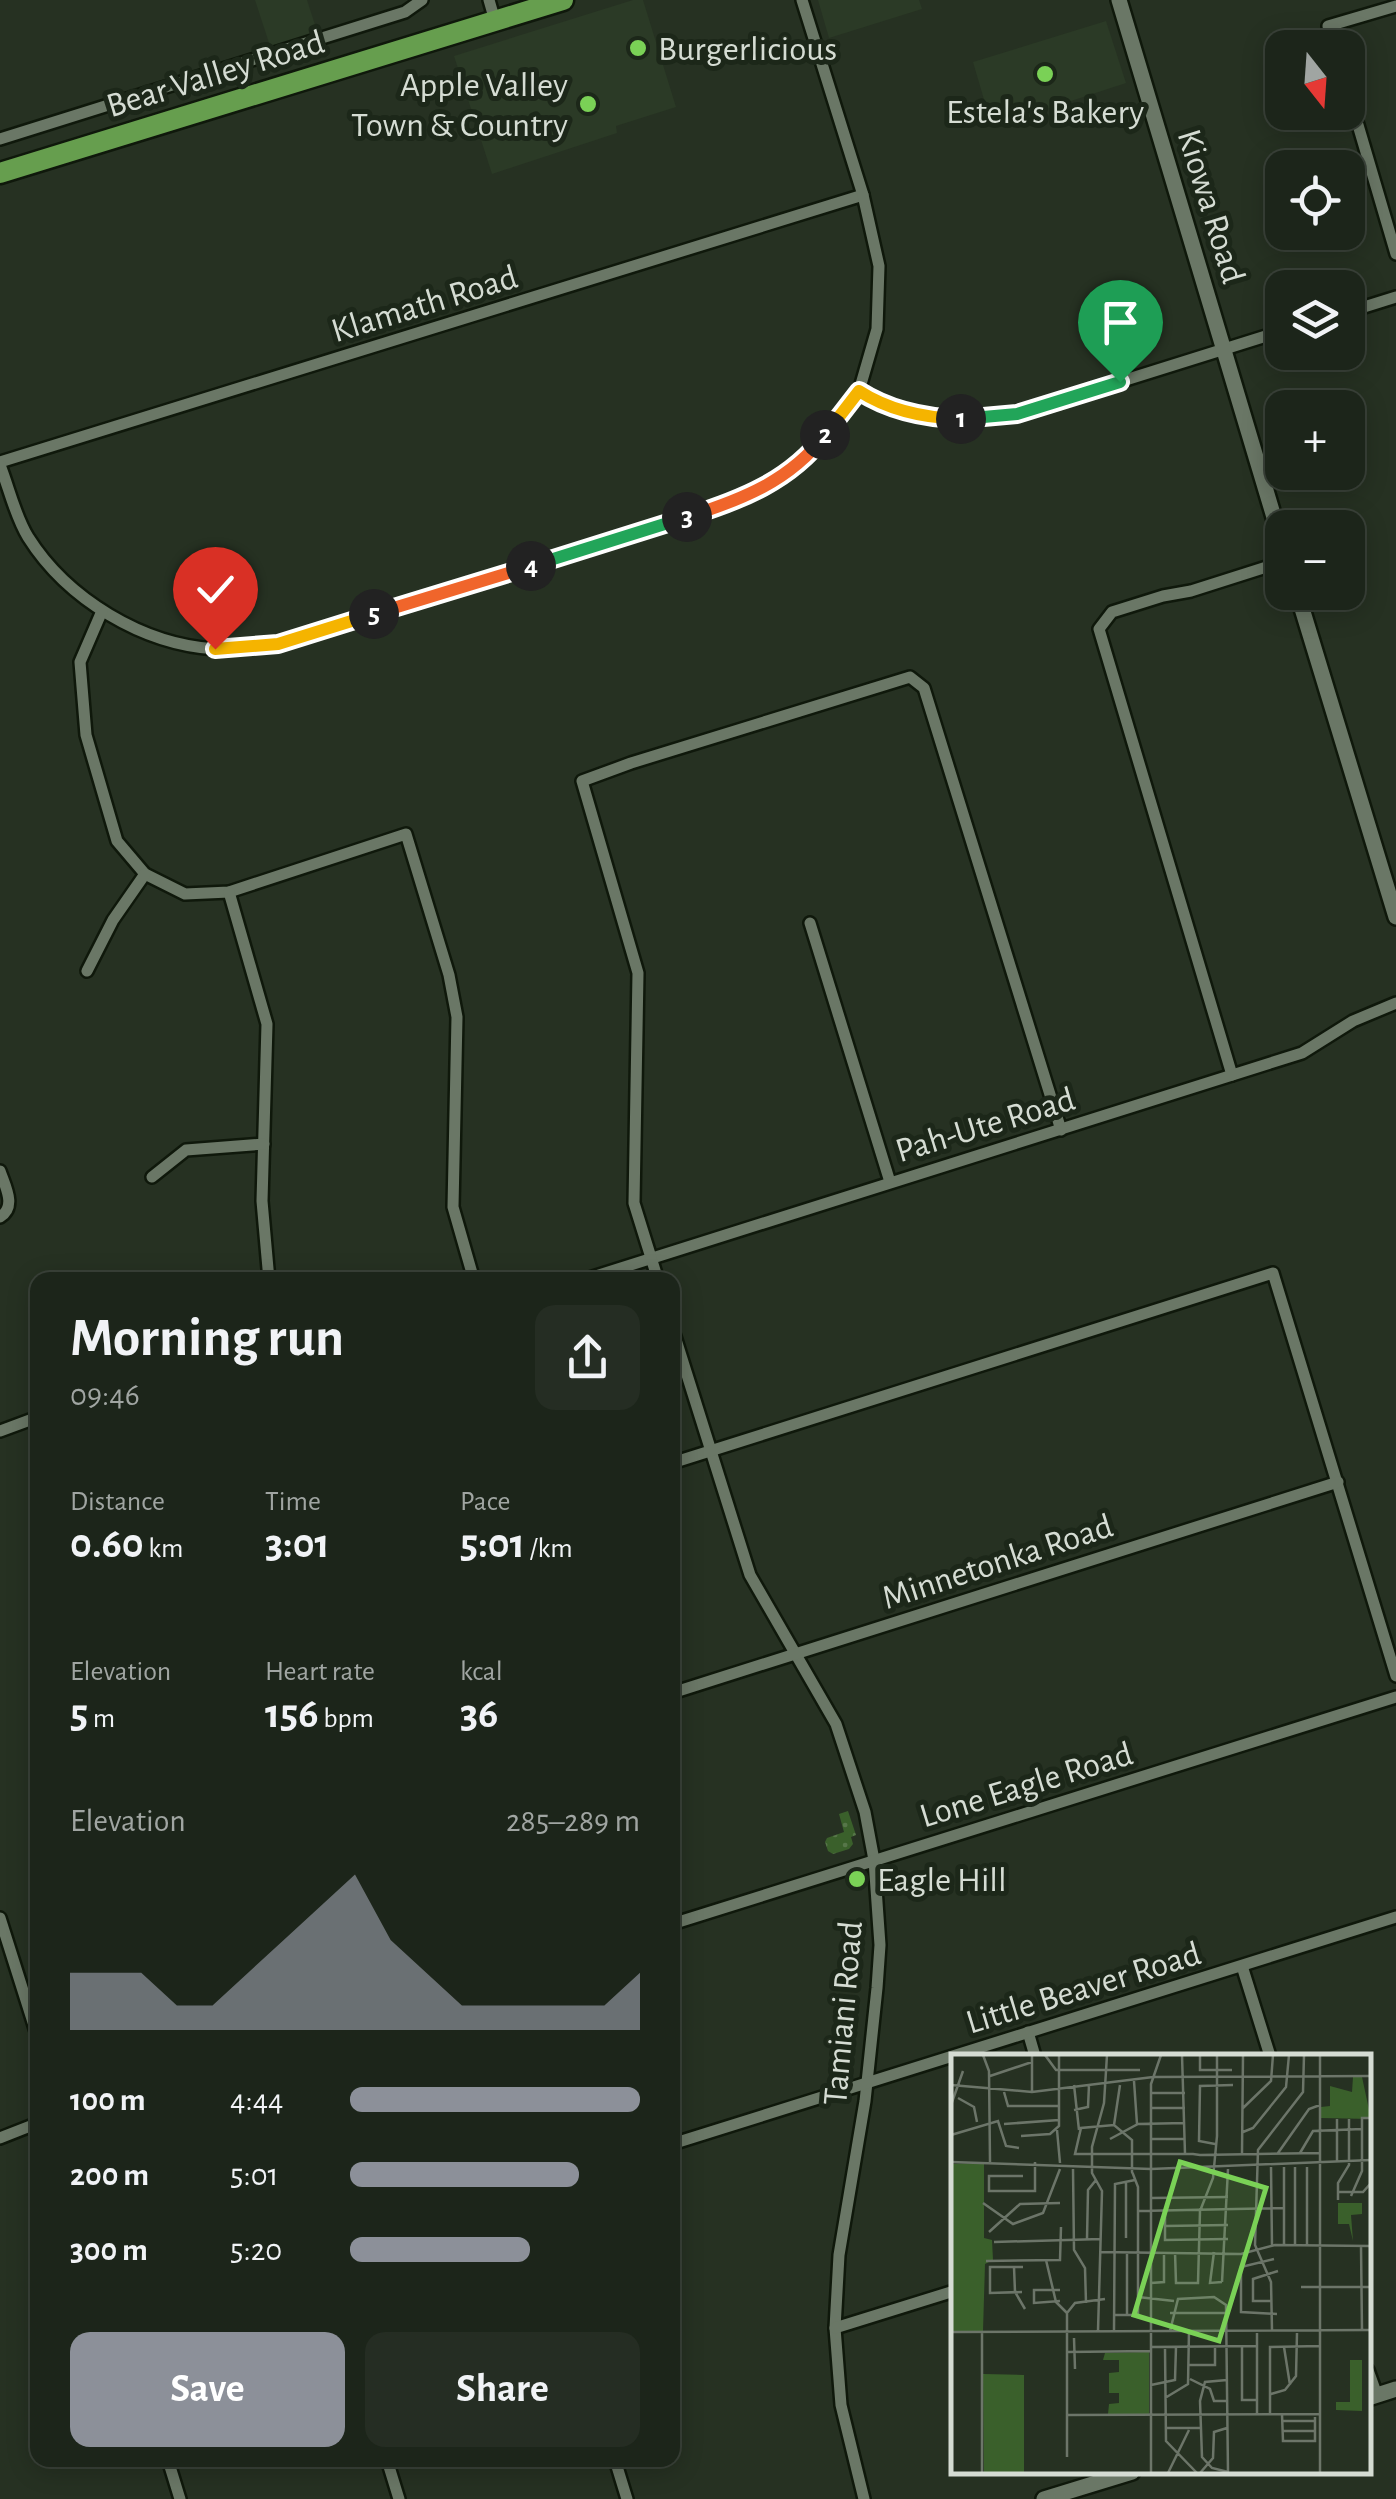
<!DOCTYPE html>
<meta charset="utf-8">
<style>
body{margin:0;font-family:"Alegreya Sans",sans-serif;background:#252d23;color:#f1f3f6;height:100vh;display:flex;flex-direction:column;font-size:38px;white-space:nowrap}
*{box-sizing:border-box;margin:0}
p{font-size:32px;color:#a0a5a2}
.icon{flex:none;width:55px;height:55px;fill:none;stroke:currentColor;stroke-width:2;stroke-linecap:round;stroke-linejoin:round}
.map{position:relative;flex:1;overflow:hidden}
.drawer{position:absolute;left:30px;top:1272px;width:650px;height:1195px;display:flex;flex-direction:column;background:#1c251a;border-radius:20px;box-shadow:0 5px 25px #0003,0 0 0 2px #3a4239}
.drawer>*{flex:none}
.needle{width:65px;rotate:163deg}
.controls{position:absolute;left:1265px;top:30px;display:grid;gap:20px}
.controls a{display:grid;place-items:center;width:100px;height:100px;border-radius:20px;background:#1c251a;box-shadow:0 5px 25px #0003,0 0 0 2px #3a4239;font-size:50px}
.pin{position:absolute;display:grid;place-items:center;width:85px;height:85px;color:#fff;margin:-102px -42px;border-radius:50% 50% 50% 0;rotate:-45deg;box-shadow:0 0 10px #0007}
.pin .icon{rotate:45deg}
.km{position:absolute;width:50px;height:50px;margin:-25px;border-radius:50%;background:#222;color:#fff;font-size:28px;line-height:50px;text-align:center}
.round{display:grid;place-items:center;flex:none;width:105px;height:105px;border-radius:20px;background:#252d23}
.headline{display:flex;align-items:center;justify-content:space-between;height:170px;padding:0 40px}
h1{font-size:55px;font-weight:600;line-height:75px}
.figures{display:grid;grid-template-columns:repeat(3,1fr);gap:15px;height:170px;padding:10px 40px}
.figures div{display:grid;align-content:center}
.figures b{font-size:42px;font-weight:600}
.figures small{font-size:28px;font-weight:400}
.figures p{font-size:28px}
.chart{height:280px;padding:20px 40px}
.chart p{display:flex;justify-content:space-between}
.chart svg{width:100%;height:180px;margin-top:10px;fill:#8c9099;opacity:.7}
.button{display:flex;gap:20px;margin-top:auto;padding:20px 40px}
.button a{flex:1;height:115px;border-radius:20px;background:#8c9099;color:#fff;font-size:40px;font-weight:600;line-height:115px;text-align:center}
.button a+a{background:#252d23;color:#f1f3f6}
ul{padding:0 40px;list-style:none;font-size:32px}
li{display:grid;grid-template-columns:160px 120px 1fr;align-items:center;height:75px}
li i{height:25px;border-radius:12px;background:#8c9099}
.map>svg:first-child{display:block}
.built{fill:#2b3a26}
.garden{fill:url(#garden-dots)}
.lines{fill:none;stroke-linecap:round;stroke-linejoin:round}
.minor-casing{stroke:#0f180b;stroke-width:16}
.tertiary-casing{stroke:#0f180b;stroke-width:20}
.primary-casing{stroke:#0f180b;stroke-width:25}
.minor{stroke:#6a7766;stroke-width:11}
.tertiary{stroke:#6a7766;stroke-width:15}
.primary{stroke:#669e4e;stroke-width:20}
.split-1-casing{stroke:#fff;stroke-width:20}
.split-2-casing{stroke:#fff;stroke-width:20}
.split-3-casing{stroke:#fff;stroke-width:20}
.split-4-casing{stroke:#fff;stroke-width:20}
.split-5-casing{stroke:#fff;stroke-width:20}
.split-6-casing{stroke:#fff;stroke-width:20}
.split-1{stroke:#22a559;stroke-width:12}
.split-2{stroke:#f5b400;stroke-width:12}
.split-3{stroke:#f0652b;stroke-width:12}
.split-4{stroke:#22a559;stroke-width:12}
.split-5{stroke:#f0652b;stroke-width:12}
.split-6{stroke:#f5b400;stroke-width:12}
.poi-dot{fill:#7ad156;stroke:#1c2719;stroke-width:4}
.labels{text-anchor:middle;stroke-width:10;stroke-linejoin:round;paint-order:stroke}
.poi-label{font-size:35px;fill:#d5dcd3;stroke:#1c2719;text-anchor:start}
.street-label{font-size:35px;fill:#d5dcd3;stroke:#1c2719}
.inset-road{fill:none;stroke:#6c7569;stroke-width:2.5}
.view{fill:#7ad156;fill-opacity:0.15;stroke:#7ad156;stroke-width:5}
.inset-edge{fill:none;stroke:#d5dcd3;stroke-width:5}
</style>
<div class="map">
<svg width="1396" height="2499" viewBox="0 0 1396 2499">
<defs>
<pattern id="garden-dots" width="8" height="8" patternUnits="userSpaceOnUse" patternTransform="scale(2.5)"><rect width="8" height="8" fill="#3a602b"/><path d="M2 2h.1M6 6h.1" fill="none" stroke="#567649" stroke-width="1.8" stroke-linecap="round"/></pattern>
</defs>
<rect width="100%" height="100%" fill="#263122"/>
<!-- built -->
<g class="built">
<path d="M 255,0 L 307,0 L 317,31 L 270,46 Z"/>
<path d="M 633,0 L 643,0 L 676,107 L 616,126 L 617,133 L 492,174 L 454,56 Z"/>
<path d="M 818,0 L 919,0 L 922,9 L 829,38 Z"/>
<path d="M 1106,21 L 1126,83 L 992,127 L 973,62 Z"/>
</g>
<!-- garden -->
<path class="garden" d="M 848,1811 L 856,1835 L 851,1837 L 853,1844 L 849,1849 L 833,1854 L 828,1851 L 825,1842 L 827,1838 L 844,1832 L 839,1814 Z"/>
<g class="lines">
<defs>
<g id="minor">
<path d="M 489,0 L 495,21"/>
<path d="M 1334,48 L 1328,26 L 1396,6"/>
<path d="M 1348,91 L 1396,254"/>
<path d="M 0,139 L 405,12 L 422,0"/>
<path d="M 1348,312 L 1396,297"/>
<path d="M 859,391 C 907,422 963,422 1017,414 L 1282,331"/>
<path d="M 0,462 L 863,195"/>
<path d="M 0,465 C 9,488 15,516 28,537 C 67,599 143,645 216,649 C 237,650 257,647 278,644 L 729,503 L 764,489 L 816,447 L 859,391 L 877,329 L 879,266 L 863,195 L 802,0"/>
<path d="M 102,611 L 80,662 L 86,735 L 117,841 L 145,874 L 185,894 L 229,892 L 406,834 L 449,975 L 457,1017 L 453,1207 L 474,1280"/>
<path d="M 229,892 L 267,1024 L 262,1201 L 269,1280"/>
<path d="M 810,923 L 890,1182"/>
<path d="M 87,971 L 113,920 L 145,874"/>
<path d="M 1232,1075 L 1099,629 L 1112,612 L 1163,596 L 1191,591 L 1282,562"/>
<path d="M 0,1171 C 5,1186 17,1207 0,1217"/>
<path d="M 152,1177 L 186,1150 L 264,1144"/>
<path d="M 583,1280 L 1302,1053 L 1353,1021 L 1396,1003"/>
<path d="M 658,1280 L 634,1203 L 638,973 L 582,781 L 631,763 L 910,677 L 924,688 L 1061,1130"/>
<path d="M 672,1327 L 750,1575 L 836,1724 L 865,1812 L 874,1860 L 880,1945 L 877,1988 L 865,2101 L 839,2255 L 835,2328 L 841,2405 L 864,2499"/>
<path d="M 0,1431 L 38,1417"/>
<path d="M 672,1463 L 1273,1273 L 1396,1676"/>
<path d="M 672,1693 L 1338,1482"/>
<path d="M 0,1918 L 38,2038"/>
<path d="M 672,1924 L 1396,1697"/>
<path d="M 1242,1966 L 1270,2056"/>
<path d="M 1028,2032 L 1035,2056"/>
<path d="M 0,2138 L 38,2123"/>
<path d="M 672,2144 L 1396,1917"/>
<path d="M 835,2328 L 954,2291"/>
<path d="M 1368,2370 L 1377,2395"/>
<path d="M 168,2460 L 180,2499"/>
<path d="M 387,2460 L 399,2499"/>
<path d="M 615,2460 L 627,2499"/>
</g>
<g id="tertiary">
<path d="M 1119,0 L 1282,544"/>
<path d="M 1297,592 L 1396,917"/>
<path d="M 1368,2398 L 1396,2389"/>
<path d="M 1044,2499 L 1132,2472"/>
</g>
<path id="primary" d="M 0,173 L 563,0"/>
</defs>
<!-- minor casing -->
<use href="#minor" class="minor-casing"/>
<!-- tertiary casing -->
<use href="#tertiary" class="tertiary-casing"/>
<!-- primary casing -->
<use href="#primary" class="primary-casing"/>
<!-- minor -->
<use href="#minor" class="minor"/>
<!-- tertiary -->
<use href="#tertiary" class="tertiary"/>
<!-- primary -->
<use href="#primary" class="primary"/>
</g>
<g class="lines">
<defs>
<path id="split-1" d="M 961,419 L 1017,414 L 1120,382"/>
<path id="split-2" d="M 825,435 L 859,391 C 890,411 925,418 961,419"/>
<path id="split-3" d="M 687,517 C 741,500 790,481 825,435"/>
<path id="split-4" d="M 531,566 L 687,517"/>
<path id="split-5" d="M 374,614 L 531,566"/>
<path id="split-6" d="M 215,649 L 278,644 L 374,614"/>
</defs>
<!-- split-1 casing -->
<use href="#split-1" class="split-1-casing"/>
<!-- split-2 casing -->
<use href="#split-2" class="split-2-casing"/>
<!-- split-3 casing -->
<use href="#split-3" class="split-3-casing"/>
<!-- split-4 casing -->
<use href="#split-4" class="split-4-casing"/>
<!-- split-5 casing -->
<use href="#split-5" class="split-5-casing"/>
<!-- split-6 casing -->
<use href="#split-6" class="split-6-casing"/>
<!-- split-1 -->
<use href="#split-1" class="split-1"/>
<!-- split-2 -->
<use href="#split-2" class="split-2"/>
<!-- split-3 -->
<use href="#split-3" class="split-3"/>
<!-- split-4 -->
<use href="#split-4" class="split-4"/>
<!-- split-5 -->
<use href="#split-5" class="split-5"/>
<!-- split-6 -->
<use href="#split-6" class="split-6"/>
</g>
<!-- markers -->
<g class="poi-dot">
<circle cx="638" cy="48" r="10"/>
<circle cx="1045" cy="74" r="10"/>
<circle cx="588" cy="104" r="10"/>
<circle cx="857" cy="1879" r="10"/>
</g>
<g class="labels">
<!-- poi labels -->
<g class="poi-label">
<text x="658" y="60">Burgerlicious</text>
<text x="568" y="96" text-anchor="end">Apple Valley<tspan x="568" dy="40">Town &amp; Country</tspan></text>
<text x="1045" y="123" text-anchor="middle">Estela's Bakery</text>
<text x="877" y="1891">Eagle Hill</text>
</g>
<!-- street labels -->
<g class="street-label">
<text transform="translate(215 73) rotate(-17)" y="12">Bear Valley Road</text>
<text transform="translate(1212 206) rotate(73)" y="12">Kiowa Road</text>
<text transform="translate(424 303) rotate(-17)" y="12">Klamath Road</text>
<text transform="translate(985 1124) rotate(-17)" y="12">Pah-Ute Road</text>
<text transform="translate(997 1561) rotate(-18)" y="12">Minnetonka Road</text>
<text transform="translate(1026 1784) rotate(-17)" y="12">Lone Eagle Road</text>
<text transform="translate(1083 1987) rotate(-17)" y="12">Little Beaver Road</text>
<text transform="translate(842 2013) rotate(-85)" y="12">Tamiani Road</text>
</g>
</g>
<!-- overview -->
<g transform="translate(951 2054)">
<rect width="420" height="420" fill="#263122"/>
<path d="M 402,23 L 411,23 L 420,65 L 370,64 L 370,53 L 379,52 L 379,32 L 401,38 ZM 33,109 L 33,184 L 41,186 L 42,206 L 34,210 L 32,277 L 0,277 L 0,110 ZM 198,298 L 198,360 L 157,360 L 158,350 L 168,349 L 168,339 L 158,339 L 158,319 L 168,318 L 168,306 L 152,306 L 154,299 ZM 32,320 L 73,321 L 73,419 L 33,419 Z" fill="#3a602b"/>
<path d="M 387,149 L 411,149 L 411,160 L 400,161 L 402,187 L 398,170 L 387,170 ZM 399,306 L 411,306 L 411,357 L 385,356 L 385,348 L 399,348 Z" fill="#3a602b"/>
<path class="inset-road" d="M 32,1 L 38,17 L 39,108M 81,1 L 81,38M 94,1 L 105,16 L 189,16M 231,1 L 234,100M 249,1 L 249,16 L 281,16M 39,22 L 81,8M 183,27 L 186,70M 0,31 L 81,38 L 202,23 L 420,22M 123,31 L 128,76M 53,38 L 57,52 L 108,52M 200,39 L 234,39M 7,44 L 23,53 L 26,68M 0,51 L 12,17M 200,54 L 234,54M 291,55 L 320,27 L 322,1M 123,56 L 137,53 L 138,31M 386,65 L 386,107M 53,70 L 108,66M 163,71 L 169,31M 106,76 L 109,109M 292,78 L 302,74 L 335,33 L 338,1M 0,81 L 47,67 L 55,92 L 68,94M 70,82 L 99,80 L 108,72 L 108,1M 159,85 L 187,70 L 234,69M 200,85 L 233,85M 264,90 L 248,87 L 249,32 L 282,31M 291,99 L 292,1M 327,99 L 358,55 L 369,51M 349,99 L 362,77 L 411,75M 0,108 L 200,115 L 420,106M 320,113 L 321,192M 333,113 L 333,191M 344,113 L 344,191M 356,113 L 356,191M 122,115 L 123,196 L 134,214 L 135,249M 72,122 L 38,122 L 38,137 L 84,137 L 84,108M 387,138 L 412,138 L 420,129M 400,142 L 411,117 L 411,64 L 420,64M 200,144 L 277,143M 387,146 L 387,129 L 398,111 L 398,65M 32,149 L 62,170 L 92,159 L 109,115M 187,157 L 333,154M 214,157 L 214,186 L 277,185M 214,172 L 277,171M 38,178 L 69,150 L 109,149M 175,184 L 175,129M 136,185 L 137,136 L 145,126M 43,188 L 150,185M 410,192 L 411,276M 149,198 L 290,200 L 324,191 L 420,192M 224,198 L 225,229 L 247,229 L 249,157 L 262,124 L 266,82 L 266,1M 263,198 L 259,229 L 271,228M 176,199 L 176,261M 323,205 L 290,213 L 290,258 L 326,260M 95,206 L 105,248 L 116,259M 35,207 L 109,206 L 110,173M 63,213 L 64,238 L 74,255M 271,228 L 277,115M 200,229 L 213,228 L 213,198M 350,233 L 420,233M 71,238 L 39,239 L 39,213 L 72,213M 187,243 L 223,247M 109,247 L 83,249 L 83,236 L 109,236M 321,247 L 302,247 L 302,225 L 327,217M 116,259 L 116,403M 116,259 L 124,249 L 154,245M 219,259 L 277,259M 163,261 L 187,261 L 187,133 L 182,120 L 181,118 L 181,86 L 163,71 L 130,74 L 124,100 L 242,100 L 249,101 L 369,99M 321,276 L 320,228 L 304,191 L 307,96 L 352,38 L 353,1M 369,276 L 369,419M 369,276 L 369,1M 147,277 L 151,137 L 141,119 L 141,93 L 153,49 L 156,1M 163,277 L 164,130 L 184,126M 219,277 L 227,245 L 263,243 L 275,251 L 277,419M 0,278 L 420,276M 31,278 L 31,419M 306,279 L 306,360M 123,284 L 124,315M 199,293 L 306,292M 291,293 L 291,346 L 306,346M 333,293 L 339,331M 214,295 L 215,387 L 246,419M 116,298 L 199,297M 238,311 L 264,311 L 264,293M 239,325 L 259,335 L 263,347 L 276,347M 276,326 L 254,328 L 249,347 L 251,403 L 261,414 L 277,418M 200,331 L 224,326 L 225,293M 320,340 L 334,336 L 345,322 L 346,279M 214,344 L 237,330 L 238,277M 319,359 L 319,293 L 369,292M 331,360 L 332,387 L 364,387 L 364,363M 116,361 L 369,360M 332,367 L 364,367M 214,374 L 249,374M 332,377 L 364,377M 200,419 L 200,30 L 210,1M 217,419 L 238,376M 249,419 L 262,404 L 263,378 L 276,374"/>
<path class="view" d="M 229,108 L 315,134 L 268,287 L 183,261 Z"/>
<rect width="420" height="420" class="inset-edge"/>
</g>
</svg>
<div class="controls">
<a><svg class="needle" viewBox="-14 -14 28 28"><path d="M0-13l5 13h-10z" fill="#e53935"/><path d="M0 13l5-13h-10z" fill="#a0a5a2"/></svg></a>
<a><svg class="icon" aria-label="locate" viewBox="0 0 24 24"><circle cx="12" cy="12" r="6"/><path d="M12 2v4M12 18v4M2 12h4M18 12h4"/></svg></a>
<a><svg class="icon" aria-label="layers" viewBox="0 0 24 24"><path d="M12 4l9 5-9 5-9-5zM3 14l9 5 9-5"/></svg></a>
<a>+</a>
<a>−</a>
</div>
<div class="pin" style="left:1120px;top:382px;background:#1e9e55"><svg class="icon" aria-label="arrive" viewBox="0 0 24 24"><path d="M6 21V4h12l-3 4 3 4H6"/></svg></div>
<div class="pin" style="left:215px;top:649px;background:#d93025"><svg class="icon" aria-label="check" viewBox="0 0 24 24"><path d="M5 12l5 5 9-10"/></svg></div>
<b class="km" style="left:961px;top:419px">1</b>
<b class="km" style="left:825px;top:435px">2</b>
<b class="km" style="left:687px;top:517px">3</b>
<b class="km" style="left:531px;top:566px">4</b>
<b class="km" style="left:374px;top:614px">5</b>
<section class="drawer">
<div class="headline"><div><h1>Morning run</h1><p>09:46</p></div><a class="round"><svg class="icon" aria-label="share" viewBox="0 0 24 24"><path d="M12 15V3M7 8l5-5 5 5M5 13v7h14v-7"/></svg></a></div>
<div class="figures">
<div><p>Distance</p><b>0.60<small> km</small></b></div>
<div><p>Time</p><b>3:01</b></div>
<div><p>Pace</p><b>5:01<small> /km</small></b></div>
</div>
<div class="figures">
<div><p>Elevation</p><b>5<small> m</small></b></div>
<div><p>Heart rate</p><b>156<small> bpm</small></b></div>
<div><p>kcal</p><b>36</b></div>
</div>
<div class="chart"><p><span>Elevation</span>285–289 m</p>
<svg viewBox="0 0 160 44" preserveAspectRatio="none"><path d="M0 44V30L10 30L20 30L30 38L40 38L50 30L60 22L70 14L80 6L90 22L100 30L110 38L120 38L130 38L140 38L150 38L160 30V44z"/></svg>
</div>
<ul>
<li><b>100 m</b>4:44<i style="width:100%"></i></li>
<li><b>200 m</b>5:01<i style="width:79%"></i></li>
<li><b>300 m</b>5:20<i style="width:62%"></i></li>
</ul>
<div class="button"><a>Save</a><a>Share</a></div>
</section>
</div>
